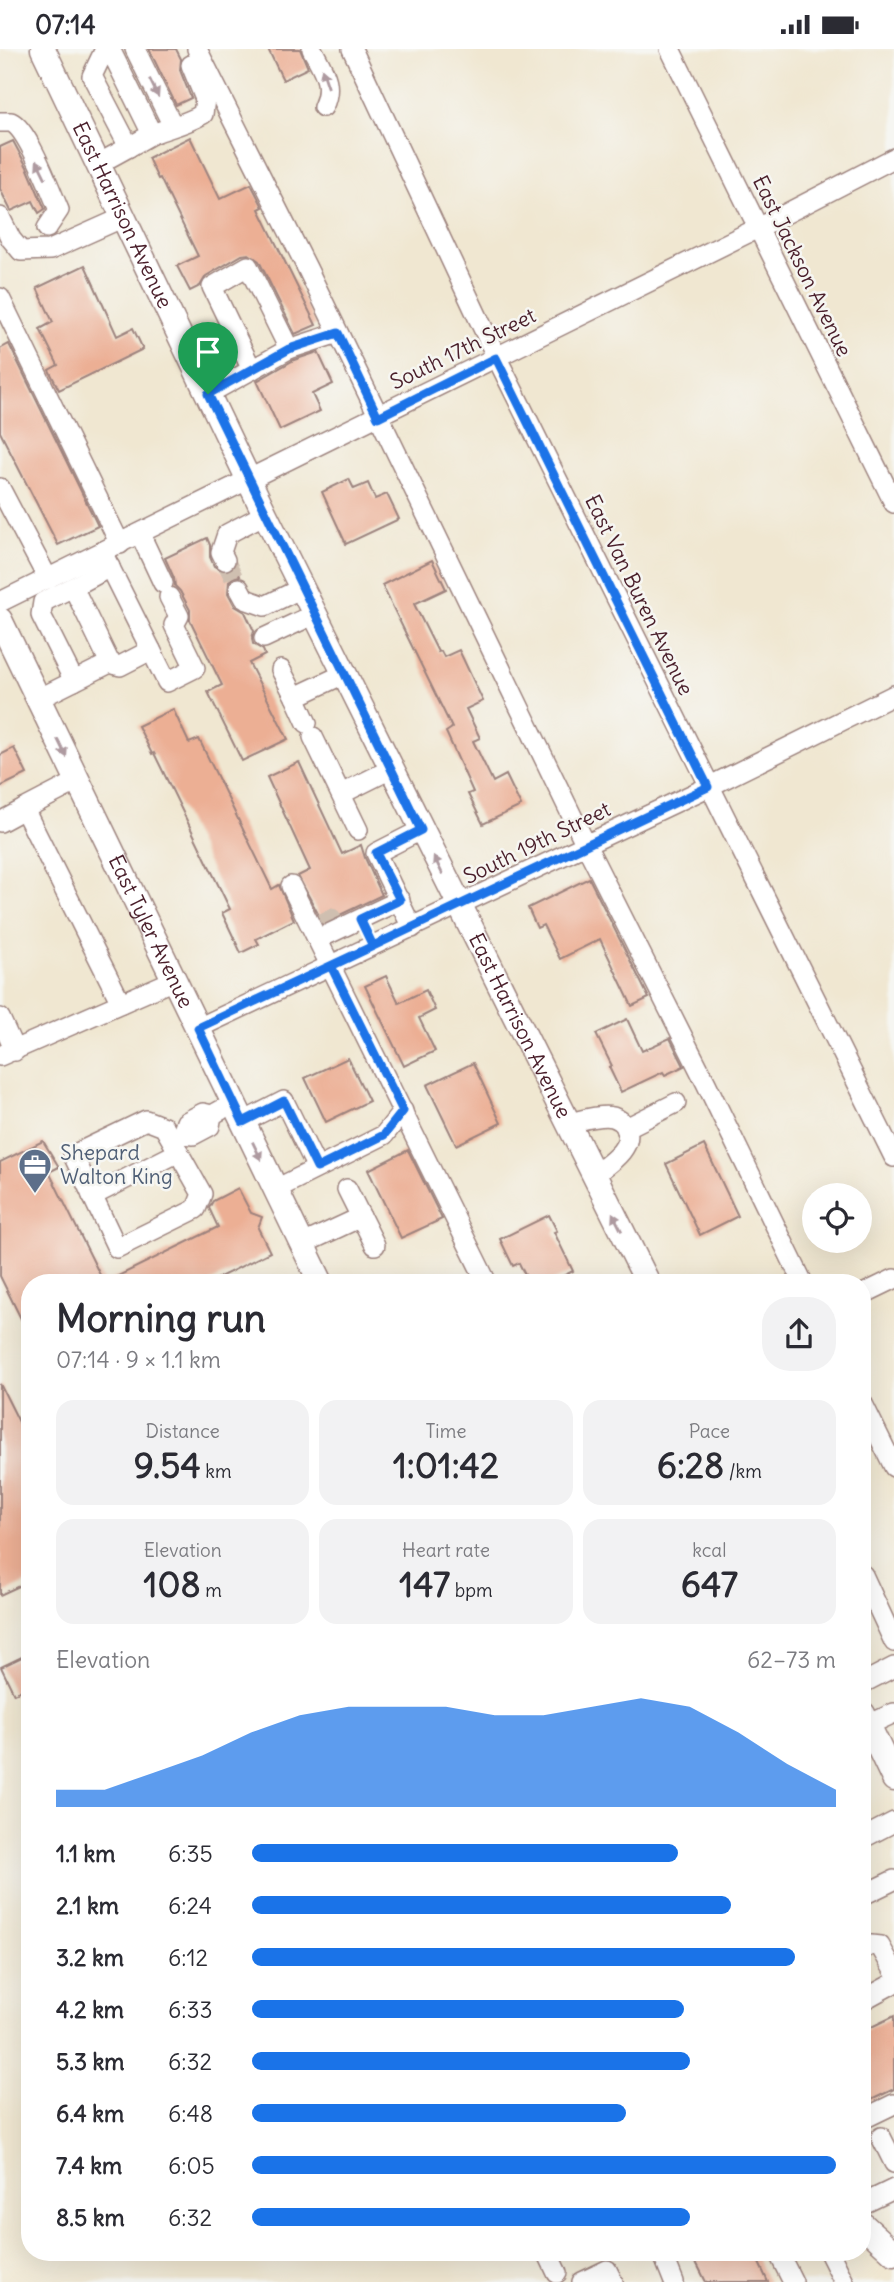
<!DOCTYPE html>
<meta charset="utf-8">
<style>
body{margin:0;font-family:Delius,sans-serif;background:#f2f2f3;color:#2b2b33;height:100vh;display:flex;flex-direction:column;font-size:26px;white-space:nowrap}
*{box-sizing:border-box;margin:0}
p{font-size:23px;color:#7c7c81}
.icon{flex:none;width:38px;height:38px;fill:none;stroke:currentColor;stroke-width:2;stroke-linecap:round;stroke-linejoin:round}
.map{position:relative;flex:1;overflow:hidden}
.details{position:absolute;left:21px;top:1225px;width:850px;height:987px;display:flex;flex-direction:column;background:#fff;border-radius:28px;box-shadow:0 7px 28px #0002}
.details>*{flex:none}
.controls{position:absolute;left:802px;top:1134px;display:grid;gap:14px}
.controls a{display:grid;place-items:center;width:70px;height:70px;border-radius:50%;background:#fff;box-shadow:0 7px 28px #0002;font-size:35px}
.pin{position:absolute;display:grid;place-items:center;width:60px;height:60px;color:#fff;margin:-72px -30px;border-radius:50% 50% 50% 0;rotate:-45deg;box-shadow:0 0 7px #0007}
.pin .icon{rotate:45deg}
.round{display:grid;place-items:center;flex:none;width:74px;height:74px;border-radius:28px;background:#f2f2f3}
.headline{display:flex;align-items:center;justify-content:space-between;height:119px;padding:0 35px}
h1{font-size:38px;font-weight:700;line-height:52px}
.stats{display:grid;grid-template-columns:repeat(3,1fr);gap:10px;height:119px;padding:7px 35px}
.stats div{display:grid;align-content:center;border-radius:18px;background:#f2f2f3;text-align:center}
.stats b{font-size:35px;font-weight:700}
.stats small{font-size:19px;font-weight:400}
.stats p{font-size:19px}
.chart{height:196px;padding:14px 35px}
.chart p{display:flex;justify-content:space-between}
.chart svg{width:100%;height:126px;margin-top:7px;fill:#1a73e8;opacity:.7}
ul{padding:0 35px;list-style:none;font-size:23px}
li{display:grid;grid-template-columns:112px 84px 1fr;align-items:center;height:52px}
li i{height:18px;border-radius:9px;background:#1a73e8}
.status{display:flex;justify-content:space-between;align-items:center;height:49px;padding:0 35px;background:#fff;direction:ltr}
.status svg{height:19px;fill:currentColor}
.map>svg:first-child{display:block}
.building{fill:#ecaf94}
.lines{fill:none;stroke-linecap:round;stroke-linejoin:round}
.minor-tunnel{stroke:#cfbfb0;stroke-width:19;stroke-dasharray:19 10;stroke-linecap:butt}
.minor-casing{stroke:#9d837e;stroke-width:22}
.major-casing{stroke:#9d837e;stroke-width:27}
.minor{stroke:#fff;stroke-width:19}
.major{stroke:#fff;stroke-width:24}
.oneway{fill:#ae9aa0}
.route-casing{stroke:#fff;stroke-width:14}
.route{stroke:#1a73e8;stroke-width:9}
.labels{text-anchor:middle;stroke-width:5;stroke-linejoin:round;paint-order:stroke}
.street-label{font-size:21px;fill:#4a1f2b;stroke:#f6f6f2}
.service-label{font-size:21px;fill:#4e5e75;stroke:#f6f6f2;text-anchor:start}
</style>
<div class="status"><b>07:14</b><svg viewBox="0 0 49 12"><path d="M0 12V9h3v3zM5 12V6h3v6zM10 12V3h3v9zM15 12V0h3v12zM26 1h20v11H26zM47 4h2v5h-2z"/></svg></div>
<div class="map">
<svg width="894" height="2233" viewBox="0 0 894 2233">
<rect width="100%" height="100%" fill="#f6f6f2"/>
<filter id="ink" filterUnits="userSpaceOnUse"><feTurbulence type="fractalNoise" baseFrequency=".0143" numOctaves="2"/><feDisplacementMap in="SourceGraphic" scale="14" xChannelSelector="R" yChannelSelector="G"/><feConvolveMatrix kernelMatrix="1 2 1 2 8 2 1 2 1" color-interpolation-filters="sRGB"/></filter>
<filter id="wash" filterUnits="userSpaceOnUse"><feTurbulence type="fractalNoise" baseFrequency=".00686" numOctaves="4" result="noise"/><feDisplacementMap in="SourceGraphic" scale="28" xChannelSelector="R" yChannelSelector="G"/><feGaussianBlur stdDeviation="1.57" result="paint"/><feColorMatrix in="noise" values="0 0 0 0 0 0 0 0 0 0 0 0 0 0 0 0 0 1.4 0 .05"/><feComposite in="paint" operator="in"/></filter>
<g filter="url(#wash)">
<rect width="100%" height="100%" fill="#f0e7d1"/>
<g id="blocks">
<!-- building -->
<g class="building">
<path d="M 149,0 L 176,0 L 181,10 L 180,21 L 191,49 L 176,56 Z"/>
<path d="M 268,0 L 300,0 L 308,19 L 283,31 Z"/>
<path d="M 190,88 L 220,150 L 251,135 L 263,158 L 259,160 L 316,276 L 295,285 L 259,212 L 249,205 L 242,206 L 206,227 L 200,237 L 190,242 L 177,217 L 198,207 L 160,129 L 158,130 L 148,109 Z"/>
<path d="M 13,92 L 27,118 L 45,160 L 39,164 L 33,152 L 11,162 L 0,140 L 0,98 Z"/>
<path d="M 85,216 L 117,287 L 133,279 L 143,300 L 59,341 L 49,321 L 58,316 L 40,280 L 53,273 L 37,239 Z"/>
<path d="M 9,295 L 98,477 L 58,496 L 0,383 L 0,300 Z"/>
<path d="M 318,303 L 333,335 L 312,345 L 320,362 L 280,381 L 257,332 L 294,311 Z"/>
<path d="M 349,430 L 354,440 L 368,434 L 375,450 L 387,445 L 399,470 L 346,495 L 322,443 Z"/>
<path d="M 207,489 L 210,496 L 210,508 L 214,517 L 225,523 L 236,517 L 240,527 L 234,528 L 229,532 L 228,544 L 235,557 L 245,563 L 254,582 L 252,589 L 253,595 L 263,601 L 265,606 L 249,614 L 288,690 L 242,712 L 208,643 L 222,636 L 190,571 L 190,561 L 180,542 L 175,537 L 174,529 L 165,509 Z"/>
<path d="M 432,511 L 446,540 L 414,555 L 438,603 L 441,602 L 444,608 L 459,601 L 483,652 L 466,660 L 480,689 L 473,692 L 493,733 L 506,726 L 521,757 L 483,775 L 468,745 L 473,743 L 446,683 L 452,679 L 382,536 Z"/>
<path d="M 173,660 L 189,694 L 199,690 L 272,840 L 279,836 L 294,871 L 256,890 L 259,895 L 241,904 L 222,864 L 230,860 L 154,704 L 152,705 L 138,677 Z"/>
<path d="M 14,699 L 27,725 L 0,738 L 0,706 Z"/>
<path d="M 299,713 L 342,805 L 361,796 L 365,809 L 382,846 L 323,874 L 298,827 L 310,821 L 267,728 Z"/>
<path d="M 589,829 L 649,949 L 632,957 L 600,890 L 560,910 L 543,876 L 537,879 L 528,859 Z"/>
<path d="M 386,927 L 399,954 L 426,941 L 435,961 L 419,969 L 435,1002 L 404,1017 L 365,937 Z"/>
<path d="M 627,970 L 642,1002 L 670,989 L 684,1017 L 665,1026 L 663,1023 L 621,1043 L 609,1018 L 612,1017 L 596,985 Z"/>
<path d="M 348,1009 L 369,1052 L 326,1073 L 305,1029 Z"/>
<path d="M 473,1014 L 501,1074 L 456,1096 L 427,1036 Z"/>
<path d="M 43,1092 L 59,1118 L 49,1123 L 104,1234 L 218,1178 L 209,1159 L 213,1152 L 238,1139 L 251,1164 L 262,1168 L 258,1179 L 270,1203 L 208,1234 L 30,1234 L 30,1288 L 0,1227 L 0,1113 Z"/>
<path d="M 704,1096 L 738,1167 L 700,1186 L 666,1115 Z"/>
<path d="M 408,1101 L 442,1170 L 401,1189 L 368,1121 Z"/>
<path d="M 549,1166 L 557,1182 L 554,1183 L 573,1222 L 549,1234 L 529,1234 L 519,1214 L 513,1217 L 500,1190 Z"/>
<path d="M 0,1335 L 30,1395 L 30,1532 L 0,1546 Z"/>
<path d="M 30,1604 L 30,1637 L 14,1645 L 1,1618 Z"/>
<path d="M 894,1967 L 894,2040 L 863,2055 L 863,1982 Z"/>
<path d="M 691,2203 L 754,2203 L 768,2233 L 706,2233 Z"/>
</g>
</g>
</g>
<g filter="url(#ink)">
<use href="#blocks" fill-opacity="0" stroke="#9d837e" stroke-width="2"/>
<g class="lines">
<!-- minor-tunnel -->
<g class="minor-tunnel">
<path d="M 225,511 L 239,539"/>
<path d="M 320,875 L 332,869 L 336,878"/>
</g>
<defs>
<g id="minor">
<path d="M 105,0 L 92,27 L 129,98 L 152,85 L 110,0"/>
<path d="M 135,0 L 170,71 L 176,76"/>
<path d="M 197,0 L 307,219 L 586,796 L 706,1034 L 803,1234"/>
<path d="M 312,0 C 323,21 334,35 323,58"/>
<path d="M 352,0 L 497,309 L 894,1108"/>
<path d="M 670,0 L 894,454"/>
<path d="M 0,73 C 1,73 11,73 11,73 C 28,80 51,143 59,161 L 47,179"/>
<path d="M 152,85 C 170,78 186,75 203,65 L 205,50 L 191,16"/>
<path d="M 98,115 L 129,98"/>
<path d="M 0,168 L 11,190 L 21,202 L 50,201 L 124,168"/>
<path d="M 0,249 L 120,495"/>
<path d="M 289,300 L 338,284"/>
<path d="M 208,345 L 289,300 L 248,217 L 212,238 L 252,321"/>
<path d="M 0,439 L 48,530"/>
<path d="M 140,485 L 163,534"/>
<path d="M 102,503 L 167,633 L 195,619 L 174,576 L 179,567 L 169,548"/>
<path d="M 225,511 L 221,503 L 227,485 L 265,465"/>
<path d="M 73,538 L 110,518"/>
<path d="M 239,539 L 245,550 L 265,557 L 302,539"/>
<path d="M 0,553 L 758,179 L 894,109"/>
<path d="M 264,589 L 315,565"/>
<path d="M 281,621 L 295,648 L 344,625"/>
<path d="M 74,632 L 41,566 L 43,553 L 73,538 L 110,614"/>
<path d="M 295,648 L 307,674"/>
<path d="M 38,650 L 110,614 L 120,617 L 151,601"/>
<path d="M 313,688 L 358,781"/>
<path d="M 78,732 L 24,760 L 121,954"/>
<path d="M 341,745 L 391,720"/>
<path d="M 0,773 L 24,760"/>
<path d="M 291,837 L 487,1234"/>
<path d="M 412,879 L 376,804 L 421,781"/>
<path d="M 318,890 L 400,851"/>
<path d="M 0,969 L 15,1002"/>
<path d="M 198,979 L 708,738 L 894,646"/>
<path d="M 0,1007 L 174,931"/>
<path d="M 243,1073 L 284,1052 L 317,1119"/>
<path d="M 568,1074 C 581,1072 599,1065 613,1068 C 619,1070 623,1073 626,1078 C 635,1099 608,1115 594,1126"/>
<path d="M 626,1079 L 676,1054"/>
<path d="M 182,1085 L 186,1073 L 203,1064 L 212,1066 L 221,1061"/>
<path d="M 171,1090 L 202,1145 L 196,1160 L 117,1199 L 73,1106 L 146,1071 L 164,1078 L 171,1090 L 182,1085 L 193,1086 L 210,1077 L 212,1066"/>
<path d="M 276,1140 L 384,1086 L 403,1062"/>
<path d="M 92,1147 L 179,1103"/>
<path d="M 361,1168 L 375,1196"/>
<path d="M 303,1195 L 361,1168 L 347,1140"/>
<path d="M 863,1245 L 894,1230"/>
<path d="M 863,1355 L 894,1418"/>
<path d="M 863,1526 L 894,1593"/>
<path d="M 863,1634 L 894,1618"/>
<path d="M 868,1676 L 894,1664"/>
<path d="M 863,1789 L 894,1773"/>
<path d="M 863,1846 L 894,1831"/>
<path d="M 863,1900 L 871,1896 L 880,1897 L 894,1922"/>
<path d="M 863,1951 L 894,1934"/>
<path d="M 863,2070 L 894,2055"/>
<path d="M 881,2088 L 894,2114"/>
<path d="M 863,2155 L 894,2140"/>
<path d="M 547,2203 L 557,2224"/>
<path d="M 662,2203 L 674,2233"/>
<path d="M 778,2203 L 793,2233"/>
<path d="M 829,2203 L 844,2233"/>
<path d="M 582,2233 L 607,2221 L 613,2233"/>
</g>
<g id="major">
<path id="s1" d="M 43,0 L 265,465 L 648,1234"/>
<path id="s2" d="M 0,571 L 321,1234"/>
<path d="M 863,1665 L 894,1730"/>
<path d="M 863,2176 L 894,2204"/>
</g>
</defs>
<!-- minor casing -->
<use href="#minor" class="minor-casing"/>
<!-- major casing -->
<use href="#major" class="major-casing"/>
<!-- minor -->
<use href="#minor" class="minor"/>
<!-- major -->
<use href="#major" class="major"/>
</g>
<!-- one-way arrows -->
<defs><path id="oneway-solid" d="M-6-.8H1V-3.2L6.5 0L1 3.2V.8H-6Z" transform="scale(1.75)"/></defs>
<g class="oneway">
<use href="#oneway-solid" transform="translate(325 29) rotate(-109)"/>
<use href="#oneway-solid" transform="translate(154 39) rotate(64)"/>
<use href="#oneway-solid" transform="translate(41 120) rotate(-116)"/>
<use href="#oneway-solid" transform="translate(62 699) rotate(64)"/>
<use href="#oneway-solid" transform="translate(438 816) rotate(-116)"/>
<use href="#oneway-solid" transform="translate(257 1102) rotate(64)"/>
<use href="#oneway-solid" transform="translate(617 1173) rotate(-117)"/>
</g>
</g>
<g class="lines" filter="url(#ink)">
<defs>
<path id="route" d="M 208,345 L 421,781 L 376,804 L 400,851 L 360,870 L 373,897 L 198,979 L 243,1073 L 284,1052 L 317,1119 L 384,1086 L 403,1062 L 331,917 C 457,858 582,797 708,738 L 496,309 L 378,368 L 338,284 L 289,300 L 208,345"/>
</defs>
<!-- route casing -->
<use href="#route" class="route-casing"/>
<!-- route -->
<use href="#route" class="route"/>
</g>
<!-- icons -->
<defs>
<symbol id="office-pin" viewBox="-11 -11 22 30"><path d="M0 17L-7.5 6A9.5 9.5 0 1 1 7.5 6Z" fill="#5c6f8a" stroke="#f6f6f2"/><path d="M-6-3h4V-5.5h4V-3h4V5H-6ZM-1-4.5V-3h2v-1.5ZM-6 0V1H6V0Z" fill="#fff"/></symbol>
</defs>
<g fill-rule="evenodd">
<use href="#office-pin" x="16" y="1097" width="38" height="52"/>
</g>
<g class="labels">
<!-- street labels -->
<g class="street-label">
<text dy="7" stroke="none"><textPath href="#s1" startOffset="184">East Harrison Avenue</textPath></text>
<text transform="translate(802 217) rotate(64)" y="7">East Jackson Avenue</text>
<text transform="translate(463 300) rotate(-26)" y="7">South 17th Street</text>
<text transform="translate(639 546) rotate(64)" y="7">East Van Buren Avenue</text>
<text transform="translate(537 794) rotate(-26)" y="7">South 19th Street</text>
<text dy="7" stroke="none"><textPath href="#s2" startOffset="346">East Tyler Avenue</textPath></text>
<text dy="7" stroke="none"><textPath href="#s1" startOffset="1087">East Harrison Avenue</textPath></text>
</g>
<!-- service labels -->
<g class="service-label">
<text x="60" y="1111">Shepard<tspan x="60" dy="24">Walton King</tspan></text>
</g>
</g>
</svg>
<div class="controls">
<a><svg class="icon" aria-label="locate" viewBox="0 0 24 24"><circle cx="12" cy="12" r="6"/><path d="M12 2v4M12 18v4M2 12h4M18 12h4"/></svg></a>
</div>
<div class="pin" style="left:208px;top:345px;background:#1e9e55"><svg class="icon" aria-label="arrive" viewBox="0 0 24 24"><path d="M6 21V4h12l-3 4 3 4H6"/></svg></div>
<section class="details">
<div class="headline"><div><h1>Morning run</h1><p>07:14 · 9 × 1.1 km</p></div><a class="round"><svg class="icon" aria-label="share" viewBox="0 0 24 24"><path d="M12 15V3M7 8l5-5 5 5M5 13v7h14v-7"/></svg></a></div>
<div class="stats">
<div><p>Distance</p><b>9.54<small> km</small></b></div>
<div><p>Time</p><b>1:01:42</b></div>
<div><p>Pace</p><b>6:28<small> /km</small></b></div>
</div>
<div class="stats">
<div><p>Elevation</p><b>108<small> m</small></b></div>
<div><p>Heart rate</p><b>147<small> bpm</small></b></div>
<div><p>kcal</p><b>647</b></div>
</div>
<div class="chart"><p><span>Elevation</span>62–73 m</p>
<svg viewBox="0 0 160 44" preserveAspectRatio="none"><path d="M0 44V38L10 38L20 32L30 26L40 18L50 12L60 9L70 9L80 9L90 12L100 12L110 9L120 6L130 9L140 18L150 29L160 38V44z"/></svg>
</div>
<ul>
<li><b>1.1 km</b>6:35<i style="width:73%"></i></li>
<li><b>2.1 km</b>6:24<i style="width:82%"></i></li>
<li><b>3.2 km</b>6:12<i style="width:93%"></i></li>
<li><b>4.2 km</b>6:33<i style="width:74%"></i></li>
<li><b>5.3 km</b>6:32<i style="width:75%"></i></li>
<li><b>6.4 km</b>6:48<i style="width:64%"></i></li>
<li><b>7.4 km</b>6:05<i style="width:100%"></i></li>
<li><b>8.5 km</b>6:32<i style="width:75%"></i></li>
</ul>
</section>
</div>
